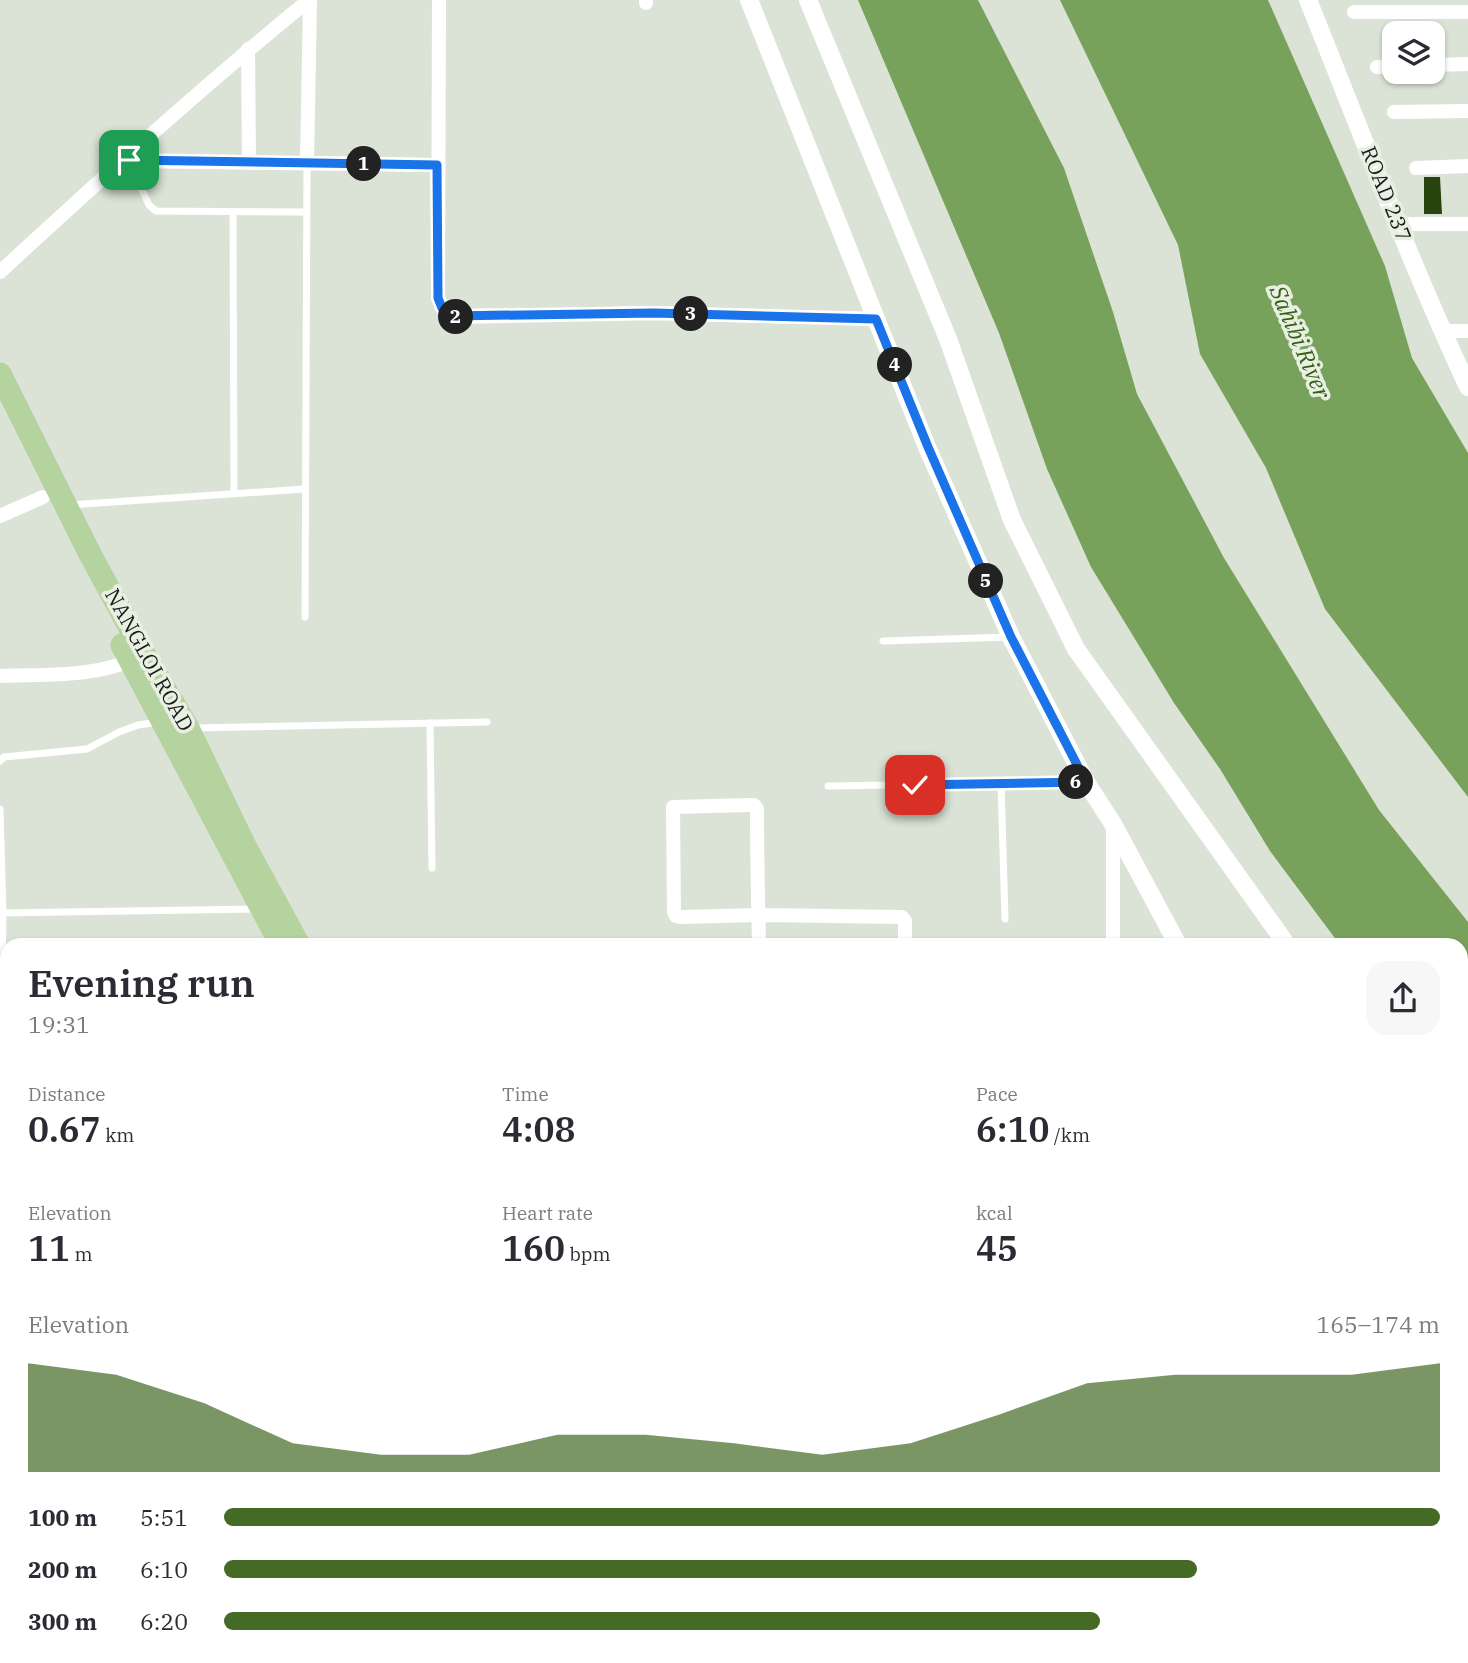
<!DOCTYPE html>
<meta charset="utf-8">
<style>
body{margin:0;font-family:"IBM Plex Serif",serif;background:#f7f7f7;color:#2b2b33;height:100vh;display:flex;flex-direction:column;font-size:26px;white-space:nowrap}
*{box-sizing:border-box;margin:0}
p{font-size:23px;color:#7c7c81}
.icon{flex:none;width:38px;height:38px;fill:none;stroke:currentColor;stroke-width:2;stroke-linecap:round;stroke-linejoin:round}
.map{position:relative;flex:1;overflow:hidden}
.panel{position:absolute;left:0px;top:938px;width:1468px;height:726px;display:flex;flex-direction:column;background:#fff;border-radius:21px 21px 0 0;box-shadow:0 2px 5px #0004}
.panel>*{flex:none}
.buttons{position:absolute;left:1382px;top:21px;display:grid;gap:14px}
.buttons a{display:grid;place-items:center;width:63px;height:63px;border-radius:14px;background:#fff;box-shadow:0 2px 5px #0004;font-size:35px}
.pin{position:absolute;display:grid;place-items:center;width:60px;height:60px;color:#fff;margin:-30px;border-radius:14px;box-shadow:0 4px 10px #0006}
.km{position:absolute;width:35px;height:35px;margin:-18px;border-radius:50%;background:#222;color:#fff;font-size:19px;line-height:35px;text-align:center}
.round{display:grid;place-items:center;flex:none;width:74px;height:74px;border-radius:21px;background:#f7f7f7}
.summary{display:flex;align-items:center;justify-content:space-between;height:119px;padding:0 28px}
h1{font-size:38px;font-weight:600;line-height:52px}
.stats{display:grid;grid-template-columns:repeat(3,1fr);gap:10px;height:119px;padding:7px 28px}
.stats div{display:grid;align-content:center}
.stats b{font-size:35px;font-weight:600}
.stats small{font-size:19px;font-weight:400}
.stats p{font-size:19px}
.chart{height:196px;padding:14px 28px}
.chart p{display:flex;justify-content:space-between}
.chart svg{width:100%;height:126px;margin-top:7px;fill:#446a25;opacity:.7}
ul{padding:0 28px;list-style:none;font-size:23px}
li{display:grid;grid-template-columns:112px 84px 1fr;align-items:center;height:52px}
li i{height:18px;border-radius:9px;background:#446a25}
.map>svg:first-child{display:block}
.water{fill:#78a25b}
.building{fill:#28450f}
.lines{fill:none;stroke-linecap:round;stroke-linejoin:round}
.service{stroke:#fff;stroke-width:7}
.minor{stroke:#fff;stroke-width:14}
.tertiary{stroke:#fff;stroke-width:18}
.primary{stroke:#b4d39e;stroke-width:23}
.route-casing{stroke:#fff;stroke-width:14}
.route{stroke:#1a73e8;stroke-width:9}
.labels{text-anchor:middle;stroke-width:7;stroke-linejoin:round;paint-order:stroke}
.street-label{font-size:21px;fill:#191c17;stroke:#e8f0e3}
.water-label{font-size:23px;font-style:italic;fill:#375e14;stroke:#e8f0e3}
</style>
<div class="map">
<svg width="1468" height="1663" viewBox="0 0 1468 1663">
<rect width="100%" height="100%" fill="#dbe3d6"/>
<!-- water -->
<g class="water">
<path d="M 858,0 L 978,0 L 1064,168 L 1113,312 L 1137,394 L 1224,558 L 1379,810 L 1468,922 L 1468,1092 L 1461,1083 L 1461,945 L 1340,945 L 1270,851 L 1220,769 L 1174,703 L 1091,567 L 1047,469 L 999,333 Z"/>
<path d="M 1060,0 L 1268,0 L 1385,266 L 1412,358 L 1468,453 L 1468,797 L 1325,609 L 1266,468 L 1200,354 L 1178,245 Z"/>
</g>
<!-- building -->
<g class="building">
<rect x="1393" y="22" width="13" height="11"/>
<path d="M 1424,177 L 1440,177 L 1442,214 L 1424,214 Z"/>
</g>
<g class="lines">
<!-- service -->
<g class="service">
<path d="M 129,161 L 149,205 L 156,211 L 307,212"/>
<path d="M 233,212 L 234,494"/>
<path d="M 69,505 L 304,489"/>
<path d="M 305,617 L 307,163"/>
<path d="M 883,641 L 1011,637"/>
<path d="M 430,723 L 432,868"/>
<path d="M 193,728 L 487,722"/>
<path d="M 0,761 L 4,757 L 87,749 L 119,732 L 138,725 L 159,722"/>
<path d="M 1001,783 L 1005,919"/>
<path d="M 828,786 L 1086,782"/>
<path d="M 0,809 L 3,913 L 0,1082"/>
<path d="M 0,913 L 257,909"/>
</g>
<!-- minor -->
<g class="minor">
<path d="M 439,0 L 438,298 L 446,313 L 456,317 L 654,313 L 876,319"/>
<path d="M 646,0 L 646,3"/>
<path d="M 1354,12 L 1468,12"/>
<path d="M 248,49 L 249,163"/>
<path d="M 1433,65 L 1468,64"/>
<path d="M 1377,67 L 1395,66"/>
<path d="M 1394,112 L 1468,111"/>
<path d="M 121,161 L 437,165"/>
<path d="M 307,163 L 310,0"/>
<path d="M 1416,168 L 1468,166"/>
<path d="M 1398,224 L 1468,224"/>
<path d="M 0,272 C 101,179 202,87 309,0"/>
<path d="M 1442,331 L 1468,331"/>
<path d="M 0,516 L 43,497"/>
<path d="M 0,676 C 45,674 95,678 136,658"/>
<path d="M 1113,824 L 1113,945"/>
<path d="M 759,945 C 758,900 757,855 757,809 L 754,805 L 749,805 L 673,807 L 674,912 L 676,916 L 680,917 L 759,915 L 902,917 L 905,921 L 905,945"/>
<path d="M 0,1082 L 7,1083"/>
<path d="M 116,1657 L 117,1663"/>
<path d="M 174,1657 L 174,1663"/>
<path d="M 965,1657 L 965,1663"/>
<path d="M 1058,1657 L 1058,1663"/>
<path d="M 1106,1657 L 1106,1663"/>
<path d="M 1153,1657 L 1153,1663"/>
<path d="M 1201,1657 L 1201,1663"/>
<path d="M 231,1663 L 231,1657"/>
<path d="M 286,1663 L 286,1657"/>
<path d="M 341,1663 L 341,1657"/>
<path d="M 532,1663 L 532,1657"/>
</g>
<!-- tertiary -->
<g class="tertiary">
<path d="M 749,0 L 927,447 L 1011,637 L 1086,782 L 1113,824 L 1178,945"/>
<path d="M 808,0 L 948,339 L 1012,520 L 1076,649 L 1287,945"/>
<path d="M 1308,0 C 1360,129 1409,260 1468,387"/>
<path d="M 1461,1166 L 1468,1175"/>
<path d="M 1461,1302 L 1468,1309"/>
</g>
<!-- primary -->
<g class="primary">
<path d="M 0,374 L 90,554 L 144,654 L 188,728 L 245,846 L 299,945"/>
<path d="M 122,645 L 281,945"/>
<path d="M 654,1657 L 657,1663"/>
<path d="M 676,1657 L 680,1663"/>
</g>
</g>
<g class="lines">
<defs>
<path id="route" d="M 129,160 L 437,165 L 438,298 L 442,308 L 450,316 L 654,313 L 876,319 L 928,447 L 1011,637 L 1086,782 L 915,785"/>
</defs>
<!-- route casing -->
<use href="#route" class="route-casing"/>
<!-- route -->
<use href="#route" class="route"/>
</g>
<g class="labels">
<!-- street labels -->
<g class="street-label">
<text transform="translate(1386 194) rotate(68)" y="7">ROAD 237</text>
<text transform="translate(149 660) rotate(61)" y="7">NANGLOI ROAD</text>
</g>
<!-- water labels -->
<g class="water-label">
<text transform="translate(1300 342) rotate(67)" y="8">Sahibi River</text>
</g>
</g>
</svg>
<div class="buttons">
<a><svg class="icon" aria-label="layers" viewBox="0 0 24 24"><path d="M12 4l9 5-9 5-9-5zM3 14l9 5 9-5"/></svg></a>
</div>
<div class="pin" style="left:129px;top:160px;background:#1e9e55"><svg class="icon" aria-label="arrive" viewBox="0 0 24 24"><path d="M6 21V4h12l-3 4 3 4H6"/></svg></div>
<div class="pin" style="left:915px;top:785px;background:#d93025"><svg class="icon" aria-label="check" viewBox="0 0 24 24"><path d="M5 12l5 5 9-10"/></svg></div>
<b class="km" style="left:364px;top:164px">1</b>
<b class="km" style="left:456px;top:317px">2</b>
<b class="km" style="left:691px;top:314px">3</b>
<b class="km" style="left:895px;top:365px">4</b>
<b class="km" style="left:986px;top:581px">5</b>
<b class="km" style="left:1076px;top:782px">6</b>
<section class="panel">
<div class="summary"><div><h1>Evening run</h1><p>19:31</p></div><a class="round"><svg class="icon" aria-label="share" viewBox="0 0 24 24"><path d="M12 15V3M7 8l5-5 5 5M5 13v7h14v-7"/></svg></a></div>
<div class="stats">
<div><p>Distance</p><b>0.67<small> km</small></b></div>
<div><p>Time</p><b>4:08</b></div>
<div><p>Pace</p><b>6:10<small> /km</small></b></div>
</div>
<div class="stats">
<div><p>Elevation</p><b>11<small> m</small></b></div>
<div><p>Heart rate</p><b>160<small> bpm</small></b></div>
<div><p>kcal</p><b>45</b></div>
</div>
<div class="chart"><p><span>Elevation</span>165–174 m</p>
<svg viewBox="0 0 160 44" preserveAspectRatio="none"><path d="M0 44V6L10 10L20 20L30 34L40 38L50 38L60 31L70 31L80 34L90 38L100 34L110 24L120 13L130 10L140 10L150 10L160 6V44z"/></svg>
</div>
<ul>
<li><b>100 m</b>5:51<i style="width:100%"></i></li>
<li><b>200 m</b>6:10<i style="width:80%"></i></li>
<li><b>300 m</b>6:20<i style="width:72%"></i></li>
</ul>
</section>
</div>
